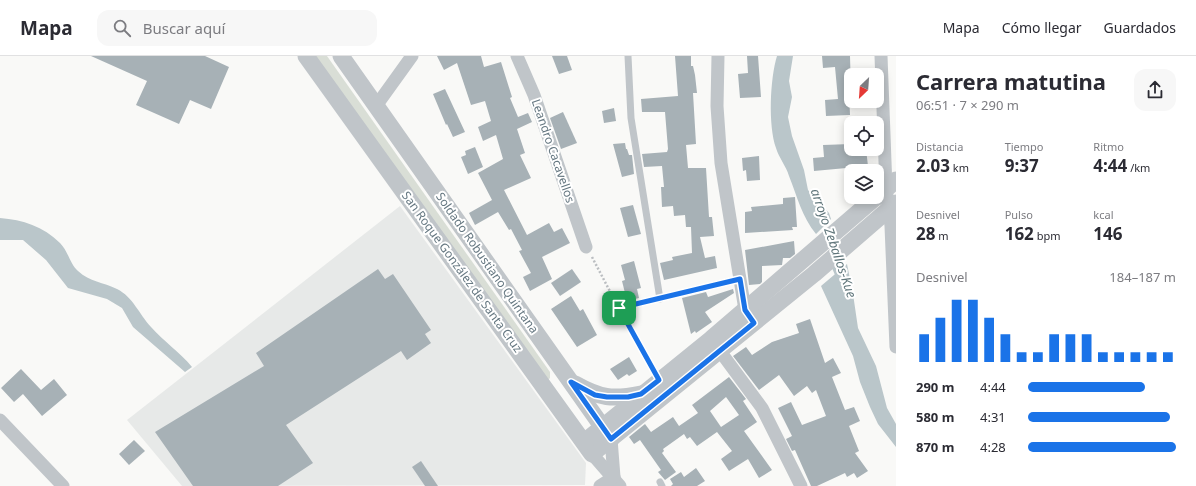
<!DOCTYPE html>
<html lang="es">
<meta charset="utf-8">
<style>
body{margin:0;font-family:"Noto Sans",sans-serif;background:#f7f7f7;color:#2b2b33;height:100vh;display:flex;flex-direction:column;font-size:15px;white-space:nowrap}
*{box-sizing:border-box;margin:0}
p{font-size:13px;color:#7c7c81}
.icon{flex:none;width:22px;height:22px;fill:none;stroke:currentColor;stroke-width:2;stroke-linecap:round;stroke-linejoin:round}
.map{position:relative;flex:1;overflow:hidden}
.drawer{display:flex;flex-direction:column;background:#fff;width:300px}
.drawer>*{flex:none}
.needle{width:26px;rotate:205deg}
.fabs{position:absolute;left:844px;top:12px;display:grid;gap:8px}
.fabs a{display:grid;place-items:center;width:40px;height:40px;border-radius:8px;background:#fff;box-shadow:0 2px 10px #0003;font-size:20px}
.pin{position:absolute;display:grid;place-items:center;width:34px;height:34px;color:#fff;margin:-17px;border-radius:8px;box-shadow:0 2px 6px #0006}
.round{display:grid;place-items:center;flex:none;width:42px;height:42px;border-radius:12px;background:#f7f7f7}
.headline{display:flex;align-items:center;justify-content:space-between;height:68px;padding:0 20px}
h1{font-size:22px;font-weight:700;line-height:30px}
.stats{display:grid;grid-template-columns:repeat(3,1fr);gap:6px;height:68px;padding:4px 20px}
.stats div{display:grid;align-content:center}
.stats b{font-size:17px;font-weight:700}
.stats small{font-size:11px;font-weight:400}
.stats p{font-size:11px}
.chart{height:112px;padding:8px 20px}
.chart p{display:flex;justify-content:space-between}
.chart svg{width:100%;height:72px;margin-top:4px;stroke:#1a73e8;stroke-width:6}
ul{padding:0 20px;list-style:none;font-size:13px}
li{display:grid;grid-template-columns:64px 48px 1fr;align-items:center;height:30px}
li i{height:10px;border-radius:5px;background:#1a73e8}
header{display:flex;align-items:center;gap:24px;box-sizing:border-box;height:56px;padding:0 20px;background:#fff;border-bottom:1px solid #e1e1e2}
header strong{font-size:19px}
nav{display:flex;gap:22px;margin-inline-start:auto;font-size:14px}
.search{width:280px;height:36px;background:#f7f7f7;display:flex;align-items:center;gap:10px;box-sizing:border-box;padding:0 14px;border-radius:12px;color:#7c7c81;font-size:15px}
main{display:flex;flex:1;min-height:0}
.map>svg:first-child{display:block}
.built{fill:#e7e9e8}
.green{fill:#d9ded6}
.water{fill:#bac6ca}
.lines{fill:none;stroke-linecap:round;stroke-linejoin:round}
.stream{stroke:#bac6ca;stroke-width:4}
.building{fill:#a7b1b6;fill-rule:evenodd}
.path{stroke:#bbbec1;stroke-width:2.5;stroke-dasharray:2 2;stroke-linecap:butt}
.service{stroke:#c0c5c9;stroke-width:7}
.minor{stroke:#c0c5c9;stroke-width:13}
.tertiary{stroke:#c0c5c9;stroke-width:17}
.route-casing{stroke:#fff;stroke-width:8}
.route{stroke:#1a73e8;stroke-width:5}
.labels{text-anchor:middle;stroke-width:4;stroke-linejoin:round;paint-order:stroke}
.street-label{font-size:12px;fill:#657781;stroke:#fff}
.water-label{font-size:13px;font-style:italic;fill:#60767b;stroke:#fff}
</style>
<header>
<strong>Mapa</strong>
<div class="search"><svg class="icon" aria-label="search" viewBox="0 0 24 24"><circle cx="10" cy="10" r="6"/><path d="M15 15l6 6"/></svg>Buscar aquí</div>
<nav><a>Mapa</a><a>Cómo llegar</a><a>Guardados</a></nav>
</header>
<main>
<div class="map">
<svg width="896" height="430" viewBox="0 0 896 430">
<rect width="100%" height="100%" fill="#f9f9f7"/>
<!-- built -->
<path class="built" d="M 400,150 L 586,407 L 585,429 L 182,430 L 127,364 Z"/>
<!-- green -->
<path class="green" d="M 312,0 L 327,0 L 550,316 L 550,322 L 548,324 Z"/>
<!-- water -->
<g class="water">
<path d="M 777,0 L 793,0 L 789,25 L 792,41 L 788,61 L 792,80 L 804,114 L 808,134 L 829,157 L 831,163 L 816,178 C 802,161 797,140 789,120 C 786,110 779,102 776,92 C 768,69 770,23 777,0 Z"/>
<path d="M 0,162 C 23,164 43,170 60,187 C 68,195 70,208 78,215 C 90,226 103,226 117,233 C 133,241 139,258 151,271 C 163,285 180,296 192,311 L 185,316 L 133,271 L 122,252 L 107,243 L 68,232 L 46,204 L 23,184 L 0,184 Z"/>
<path d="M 847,208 L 853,238 L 858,272 L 876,310 L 887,352 L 896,368 L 896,391 L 878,368 L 870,351 L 860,326 L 853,300 L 821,230 Z"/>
</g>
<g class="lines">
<!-- stream -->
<path class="stream" d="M 832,207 L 838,221"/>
</g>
<!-- building -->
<g class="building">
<path d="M 91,0 L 205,0 L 229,11 L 211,53 L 190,44 L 179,68 L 136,49 L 147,25 Z"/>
<path d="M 437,0 L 481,0 L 484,11 L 501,6 L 512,41 L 510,42 L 518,61 L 528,57 L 532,66 L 517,73 L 525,97 L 520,99 L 531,122 L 504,134 L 527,179 L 549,167 L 554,176 L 562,172 L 570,187 L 542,201 L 552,223 L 530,235 L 523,221 L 531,217 L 519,195 L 522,194 L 511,173 L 509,174 L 498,156 L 475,169 L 469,157 L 492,144 L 478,117 L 503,103 L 496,79 L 483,85 L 478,71 L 491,65 L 485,45 L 471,49 L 457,7 L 444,14 Z"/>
<path d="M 552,0 L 567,0 L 572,14 L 559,18 Z"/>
<path d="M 675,0 L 691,0 L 691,10 L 693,10 L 695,19 L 697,37 L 693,37 L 696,88 L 686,89 L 688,112 L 706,112 L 709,161 L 712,161 L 714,180 L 700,181 L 705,202 L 715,200 L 717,212 L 664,224 L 660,207 L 673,204 L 672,201 L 692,197 L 691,171 L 686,171 L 685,159 L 674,160 L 673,150 L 662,151 L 661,131 L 664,131 L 662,110 L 644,111 L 642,98 L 667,96 L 668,93 L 665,56 L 642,56 L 641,43 L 678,40 Z"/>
<path d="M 747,0 L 758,0 L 761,41 L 740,42 L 738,18 L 748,17 Z"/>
<path d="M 822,0 L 850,0 L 851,36 L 849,36 L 850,59 L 826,60 L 825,44 L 838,43 L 835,11 L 823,12 Z"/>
<path d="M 445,33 L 465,76 L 453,81 L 447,68 L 446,69 L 433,38 Z"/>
<path d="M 614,52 L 616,65 L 604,67 L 602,55 Z"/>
<path d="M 563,56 L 577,87 L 561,93 L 550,62 Z"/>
<path d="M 625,87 L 626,93 L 627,93 L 629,99 L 632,99 L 634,118 L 622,121 L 613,88 Z"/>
<path d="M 851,88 L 851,93 L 866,93 L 868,110 L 814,115 L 813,102 L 824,101 L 823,89 Z"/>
<path d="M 475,91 L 483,111 L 468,118 L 461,101 L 466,99 L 465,95 Z"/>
<path d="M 759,100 L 760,124 L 747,125 L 746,114 L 743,115 L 742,102 Z"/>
<path d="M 795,141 L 797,171 L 792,171 L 793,174 L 745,177 L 745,156 L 752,155 L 751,151 L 783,148 L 783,142 Z"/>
<path d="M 633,149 L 641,178 L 628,181 L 620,152 Z"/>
<path d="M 794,185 L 795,198 L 790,202 L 783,202 L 782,209 L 762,210 L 762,226 L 760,228 L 749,229 L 745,194 Z"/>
<path d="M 634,205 L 641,232 L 637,233 L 639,242 L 627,245 L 622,225 L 625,224 L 621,209 Z"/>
<path d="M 378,213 L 385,223 L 393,218 L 431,274 L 425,278 L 431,287 L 407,304 L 401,295 L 286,369 L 313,407 L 278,430 L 193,430 L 155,376 L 264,310 L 256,297 Z"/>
<path d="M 572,213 L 581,226 L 560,240 L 551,227 Z"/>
<path d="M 733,233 L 734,237 L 705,256 L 712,266 L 696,277 L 695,275 L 691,278 L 682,242 L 706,236 L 708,241 Z"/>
<path d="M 571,240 L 580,255 L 583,253 L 597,279 L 577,291 L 551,253 Z"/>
<path d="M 810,263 L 825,307 L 833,302 L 841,317 L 832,321 L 845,354 L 854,351 L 860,365 L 849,370 L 859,395 L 855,397 L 868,415 L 857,422 L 854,417 L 847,421 L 845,417 L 817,430 L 811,430 L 795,394 L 792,395 L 786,383 L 792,380 L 778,352 L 791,346 L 802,369 L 826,360 L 816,334 L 812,337 L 807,330 L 794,340 L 779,319 L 759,334 L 733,300 L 746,291 L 752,299 L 772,286 L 799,277 L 796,268 Z"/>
<path d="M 629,301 L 637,315 L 629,320 L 627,318 L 618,324 L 610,313 Z"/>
<path d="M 21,313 L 41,334 L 54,323 L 67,339 L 42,360 L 23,338 L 14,346 L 1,332 Z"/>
<path d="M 729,321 L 746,343 L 743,345 L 757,366 L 744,375 L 772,414 L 759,422 L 748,403 L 729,415 L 721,403 L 732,395 L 717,376 L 697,390 L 690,381 L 687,383 L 684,378 L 663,393 L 664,395 L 662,397 L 676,416 L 665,424 L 658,416 L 661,414 L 640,384 L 634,388 L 629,381 L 645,368 L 651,376 L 673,361 L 679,370 L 698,357 L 692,349 ZM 726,341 L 739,359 L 721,371 L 710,355 Z"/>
<path d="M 134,384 L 145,395 L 129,409 L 119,398 Z"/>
<path d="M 421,405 L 438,430 L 425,430 L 412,411 Z"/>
<path d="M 696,412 L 705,425 L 697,430 L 671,430 L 673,428 L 670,423 L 681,416 L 684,421 Z"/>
</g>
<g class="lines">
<!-- path -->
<g class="path">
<path d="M 592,201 L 615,245"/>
<path d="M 624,261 L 653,313"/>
</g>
<!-- service -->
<g class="service">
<path d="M 628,0 L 631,62 L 660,243"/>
<path d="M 619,252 L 740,223"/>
<path d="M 660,426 L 662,430"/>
</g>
<!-- minor -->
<g class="minor">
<path d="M 517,0 L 534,39 L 586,191"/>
<path d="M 718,0 L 717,50 L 721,107 L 745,254 L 749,259"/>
<path d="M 881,0 L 886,132 L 891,170 L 896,291"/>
<path d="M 376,50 L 412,0"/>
<path d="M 714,287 L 762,352 L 801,430"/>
<path d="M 0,364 L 63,430"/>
<path d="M 611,383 L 614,421"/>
<path d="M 592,398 L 620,430"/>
<path d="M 600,430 L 614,421"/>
</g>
<!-- tertiary -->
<g class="tertiary">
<path d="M 306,0 L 592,398 L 814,218 L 896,147"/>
<path d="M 341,0 L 611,383"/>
<path d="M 877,141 L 896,124"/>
<path d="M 575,328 C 600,342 612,344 641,338"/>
<path d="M 584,386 L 711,283 L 876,141"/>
</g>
</g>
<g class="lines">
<defs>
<path id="route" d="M 740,223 L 745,254 L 754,267 L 611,383 L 571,326 L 595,339 L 607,341 L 628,341 L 641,338 L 659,324 L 619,252 Z"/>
</defs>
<!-- route casing -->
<use href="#route" class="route-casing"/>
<!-- route -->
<use href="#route" class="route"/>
</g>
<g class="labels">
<!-- street labels -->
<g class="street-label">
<text transform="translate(553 95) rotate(71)" y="4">Leandro Cacavellos</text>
<text transform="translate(487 207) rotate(55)" y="4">Soldado Robustiano Quintana</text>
<text transform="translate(462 216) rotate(54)" y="4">San Roque González de Santa Cruz</text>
</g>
<!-- water labels -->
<g class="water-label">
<text transform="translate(834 187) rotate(71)" y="5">arroyo Zeballos-Kue</text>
</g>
</g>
</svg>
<div class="fabs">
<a><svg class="needle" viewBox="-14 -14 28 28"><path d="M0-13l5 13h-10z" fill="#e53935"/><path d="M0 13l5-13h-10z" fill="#7c7c81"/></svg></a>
<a><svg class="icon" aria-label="locate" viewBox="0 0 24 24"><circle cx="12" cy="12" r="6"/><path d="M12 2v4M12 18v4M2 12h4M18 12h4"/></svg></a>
<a><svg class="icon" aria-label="layers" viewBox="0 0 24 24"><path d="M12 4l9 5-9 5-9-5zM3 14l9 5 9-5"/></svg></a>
</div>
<div class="pin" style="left:619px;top:252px;background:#1e9e55"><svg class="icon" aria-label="arrive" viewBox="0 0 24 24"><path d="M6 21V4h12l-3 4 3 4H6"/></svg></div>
</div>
<section class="drawer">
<div class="headline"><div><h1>Carrera matutina</h1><p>06:51 · 7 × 290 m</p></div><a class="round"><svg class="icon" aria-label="share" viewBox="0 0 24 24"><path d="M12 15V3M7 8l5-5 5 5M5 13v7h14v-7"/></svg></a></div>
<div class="stats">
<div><p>Distancia</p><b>2.03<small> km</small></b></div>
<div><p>Tiempo</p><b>9:37</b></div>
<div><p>Ritmo</p><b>4:44<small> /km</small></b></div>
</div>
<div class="stats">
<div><p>Desnivel</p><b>28<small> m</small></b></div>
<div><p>Pulso</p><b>162<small> bpm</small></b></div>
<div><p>kcal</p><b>146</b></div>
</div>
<div class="chart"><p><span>Desnivel</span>184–187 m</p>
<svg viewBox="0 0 160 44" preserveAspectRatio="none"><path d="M5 44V27M15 44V17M25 44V6M35 44V6M45 44V17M55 44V27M65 44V38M75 44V38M85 44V27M95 44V27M105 44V27M115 44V38M125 44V38M135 44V38M145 44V38M155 44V38"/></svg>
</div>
<ul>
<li><b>290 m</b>4:44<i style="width:79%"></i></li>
<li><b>580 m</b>4:31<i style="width:96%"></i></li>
<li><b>870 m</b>4:28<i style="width:100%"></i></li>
</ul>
</section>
</main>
